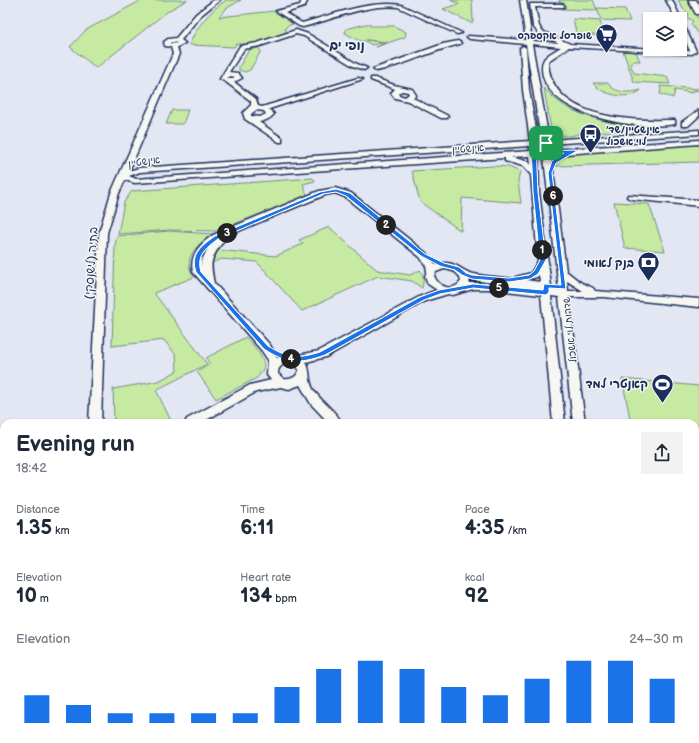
<!DOCTYPE html>
<meta charset="utf-8">
<style>
body{margin:0;font-family:"Balsamiq Sans","Playpen Sans Hebrew",sans-serif;background:#f2f2f3;color:#1f2937;height:100vh;display:flex;flex-direction:column;font-size:15px;white-space:nowrap}
*{box-sizing:border-box;margin:0}
p{font-size:13px;color:#747a83}
.icon{flex:none;width:22px;height:22px;fill:none;stroke:currentColor;stroke-width:2;stroke-linecap:round;stroke-linejoin:round}
.map{position:relative;flex:1;overflow:hidden}
.side{position:absolute;left:0px;top:419px;width:699px;height:324px;display:flex;flex-direction:column;background:#fff;border-radius:12px 12px 0 0;box-shadow:0 1px 3px #0004}
.side>*{flex:none}
.tools{position:absolute;left:643px;top:12px;display:grid;gap:8px}
.tools a{display:grid;place-items:center;width:44px;height:44px;border-radius:0px;background:#fff;box-shadow:0 1px 3px #0004;font-size:20px}
.pin{position:absolute;display:grid;place-items:center;width:34px;height:34px;color:#fff;margin:-17px;border-radius:8px;box-shadow:0 2px 6px #0006}
.km{position:absolute;width:20px;height:20px;margin:-10px;border-radius:50%;background:#222;color:#fff;font-size:11px;line-height:20px;text-align:center}
.round{display:grid;place-items:center;flex:none;width:42px;height:42px;border-radius:0px;background:#f2f2f3}
.overview{display:flex;align-items:center;justify-content:space-between;height:68px;padding:0 16px}
h1{font-size:22px;font-weight:700;line-height:30px}
.figures{display:grid;grid-template-columns:repeat(3,1fr);gap:6px;height:68px;padding:4px 16px}
.figures div{display:grid;align-content:center}
.figures b{font-size:20px;font-weight:700}
.figures small{font-size:11px;font-weight:400}
.figures p{font-size:11px}
.chart{height:112px;padding:8px 16px}
.chart p{display:flex;justify-content:space-between}
.chart svg{width:100%;height:72px;margin-top:4px;stroke:#1a73e8;stroke-width:6}
.map>svg:first-child{display:block}
.green{fill:#c7eaa3;stroke:#718c80}
.lines{fill:none;stroke-linecap:round;stroke-linejoin:round}
.minor-casing{stroke:#1b2f5e;stroke-width:3}
.highway-casing{stroke:#1b2f5e;stroke-width:3}
.minor{fill:#f6f6f2;fill-rule:evenodd}
.highway{fill:#f6f6f2;fill-rule:evenodd}
.route{fill:#1a73e8;stroke:#fff;fill-rule:evenodd}
.labels{text-anchor:middle;stroke-width:3;stroke-linejoin:round;paint-order:stroke}
.far-poi-label{font-size:10px;font-weight:bold;fill:#1b2f5e;stroke:#f6f6f2;text-anchor:end}
.far-street-label{font-size:10px;fill:#1b2f5e;stroke:#f6f6f2}
.street-label{font-size:12px;fill:#1b2f5e;stroke:#f6f6f2}
.poi-label{font-size:12px;font-weight:bold;fill:#1b2f5e;stroke:#f6f6f2;text-anchor:end}
.far-district-label{font-size:13px;font-weight:bold;fill:#1b2f5e;stroke:#f6f6f2}
</style>
<div class="map">
<svg width="699" height="743" viewBox="0 0 699 743">
<rect width="100%" height="100%" fill="#e3e7f3"/>
<filter id="ink" filterUnits="userSpaceOnUse"><feTurbulence type="fractalNoise" baseFrequency=".025" numOctaves="2"/><feDisplacementMap in="SourceGraphic" scale="8" xChannelSelector="R" yChannelSelector="G"/><feConvolveMatrix kernelMatrix="1 2 1 2 8 2 1 2 1" color-interpolation-filters="sRGB"/></filter>
<g filter="url(#ink)">
<!-- green -->
<g class="green">
<path d="M 142,0 L 187,0 L 168,11 L 96,68 L 70,47 L 86,30 Z"/>
<path d="M 226,0 L 241,0 L 227,8 L 219,17 L 274,11 L 293,24 L 287,26 L 285,29 L 287,33 L 256,44 L 236,44 L 234,47 L 189,45 C 197,26 209,12 226,0 Z"/>
<path d="M 450,0 L 472,0 L 473,22 L 471,23 L 443,9 L 459,4 Z"/>
<path d="M 559,0 L 593,0 L 597,10 L 562,9 Z"/>
<path d="M 678,0 L 687,0 L 699,20 L 699,36 L 691,24 L 693,21 L 686,17 L 689,14 L 683,9 Z"/>
<path d="M 597,8 L 625,9 L 630,21 L 601,20 Z"/>
<path d="M 573,19 L 600,21 L 604,36 L 582,34 L 576,32 Z"/>
<path d="M 366,24 L 370,24 L 370,26 L 394,26 L 406,32 L 405,37 L 376,47 L 387,42 L 366,40 L 383,42 L 372,45 L 365,41 L 360,41 L 345,33 L 346,29 Z"/>
<path d="M 258,48 L 261,51 L 250,70 L 245,72 L 239,70 L 239,67 L 249,50 Z"/>
<path d="M 623,51 L 636,52 L 640,61 L 632,61 L 633,63 L 630,64 L 634,73 L 667,77 L 670,84 L 634,82 Z"/>
<path d="M 593,83 L 608,83 C 614,94 631,93 641,90 C 630,101 601,95 593,83 Z"/>
<path d="M 660,86 L 699,89 L 699,91 L 694,90 L 693,93 L 675,90 L 673,98 L 660,94 L 661,90 Z"/>
<path d="M 544,88 C 569,117 605,122 641,127 L 642,129 L 577,134 C 569,138 556,136 551,129 Z"/>
<path d="M 172,110 L 188,110 L 183,124 L 166,124 Z"/>
<path d="M 699,144 L 699,162 L 555,166 L 556,162 L 558,160 L 578,152 Z"/>
<path d="M 494,166 L 509,167 L 520,172 L 518,181 L 521,203 L 462,198 L 461,231 L 420,202 L 412,171 Z"/>
<path d="M 313,178 L 315,181 L 303,184 L 307,195 L 217,231 L 170,230 L 118,234 L 124,202 L 132,191 Z"/>
<path d="M 614,202 L 649,204 L 665,251 L 625,248 Z"/>
<path d="M 329,227 L 377,270 L 410,275 L 420,270 C 424,276 424,280 422,288 L 412,281 L 378,276 L 302,311 L 257,262 L 222,259 L 211,263 L 217,250 L 276,256 L 303,244 L 299,240 Z"/>
<path d="M 168,231 L 214,234 C 197,244 181,258 194,277 L 154,293 L 207,364 L 156,390 L 172,423 L 114,423 L 113,389 L 159,381 L 177,371 L 176,355 L 164,340 L 112,346 L 115,245 L 117,236 Z"/>
<path d="M 246,337 C 253,346 264,355 264,368 L 257,378 L 216,399 L 197,372 L 210,364 L 206,358 Z"/>
<path d="M 622,379 L 699,386 L 699,452 L 695,452 L 695,423 L 631,423 Z"/>
</g>
<g class="lines">
<defs>
<g id="minor">
<path d="M 214,0 L 220,0 L 200,16 L 181,40 L 185,43 L 177,47 L 179,54 L 129,171 L 139,168 L 530,141 L 523,90 L 520,48 L 523,46 L 526,48 L 529,90 L 538,141 L 541,140 L 526,44 L 470,39 L 467,37 L 468,36 L 526,40 L 520,0 L 526,0 L 532,41 L 559,43 L 538,33 L 533,26 L 530,4 L 562,4 L 564,5 L 564,7 L 535,7 L 539,26 L 542,31 L 570,44 L 690,51 L 680,28 L 680,19 L 676,19 L 666,0 L 672,0 L 696,51 L 692,54 L 569,47 L 548,61 C 550,119 629,121 672,120 L 675,120 L 675,124 C 640,131 553,117 543,76 C 539,57 547,56 561,47 L 532,44 L 549,140 L 699,130 L 699,134 L 549,144 L 550,150 L 699,140 L 699,144 L 551,155 L 566,271 L 580,282 L 593,288 L 595,291 L 699,299 L 699,307 L 604,297 L 569,297 L 585,423 L 573,423 L 559,297 L 551,296 L 565,423 L 553,423 L 541,295 L 488,289 L 473,289 L 453,295 L 448,294 L 425,301 L 326,357 L 306,362 C 311,371 308,380 313,389 C 321,402 335,410 342,423 L 329,423 L 311,404 L 300,385 L 289,389 L 281,387 L 256,392 L 201,423 L 185,423 L 187,419 L 250,385 L 271,380 L 267,375 L 268,360 L 262,351 L 193,272 C 189,255 200,244 213,235 L 319,191 L 335,188 L 351,193 L 426,253 L 436,265 C 455,258 459,271 474,274 C 487,277 501,277 514,279 L 516,277 L 531,273 L 538,261 L 531,175 L 523,166 L 505,161 L 505,158 L 135,183 L 125,180 L 119,193 L 107,233 L 101,423 L 89,423 L 99,233 L 111,193 L 173,54 L 171,47 L 165,46 L 164,42 L 168,39 L 176,38 L 196,14 ZM 171,42 L 178,43 L 170,44 ZM 538,145 L 542,145 L 543,150 L 538,151 ZM 530,146 L 530,151 L 136,179 L 129,176 L 140,172 ZM 538,155 L 544,155 L 544,158 L 559,290 L 550,289 L 551,286 L 539,192 ZM 530,156 L 531,165 L 529,162 L 511,157 ZM 335,193 L 345,197 L 420,257 L 426,266 L 427,271 L 425,276 L 428,284 L 437,290 L 419,297 L 319,351 L 293,356 L 285,355 L 277,358 L 270,345 L 214,283 C 209,260 211,259 224,240 L 222,238 L 325,195 ZM 208,248 L 202,260 L 201,267 L 202,256 ZM 444,269 C 452,270 459,272 461,281 C 454,292 439,288 434,276 L 436,272 ZM 539,275 L 540,282 L 526,280 L 537,277 ZM 470,280 L 472,280 L 508,285 L 488,283 L 469,283 ZM 567,281 L 583,291 L 568,291 ZM 286,363 L 293,365 L 299,369 C 298,377 291,380 284,379 L 278,374 C 278,367 281,366 286,363 Z"/>
<path d="M 302,0 L 308,0 L 304,7 L 285,13 L 302,23 C 332,15 370,0 401,5 L 462,33 L 457,34 L 398,7 C 366,4 334,19 303,27 L 299,26 L 276,11 L 300,5 Z"/>
<path d="M 296,30 L 308,34 L 357,64 L 367,68 L 364,70 L 353,66 L 304,36 L 296,34 L 260,46 L 244,49 L 229,72 L 238,73 L 242,78 L 234,82 L 256,99 L 258,106 L 262,107 L 358,78 L 363,79 L 269,109 L 274,114 C 270,119 265,121 259,122 L 282,138 L 282,142 L 279,142 L 245,119 L 243,113 L 251,105 L 251,101 L 226,82 L 220,79 L 240,46 L 257,43 ZM 231,76 L 235,77 L 231,79 L 227,78 ZM 256,110 L 264,111 L 266,114 L 260,117 L 251,116 L 251,114 Z"/>
<path d="M 458,41 L 461,43 L 460,44 C 431,51 405,65 376,71 L 373,69 L 443,44 Z"/>
<path d="M 371,78 L 375,78 L 394,85 L 412,89 L 416,95 L 413,98 L 448,116 L 447,118 L 441,118 L 408,101 L 395,98 L 391,93 L 395,89 L 371,80 ZM 402,91 L 408,92 L 409,94 L 405,97 L 399,95 L 398,93 Z"/>
<path d="M 699,110 L 699,116 L 688,126 L 682,126 L 682,122 Z"/>
<path d="M 628,195 L 699,200 L 699,206 L 631,199 L 627,197 Z"/>
<rect x="585" y="739" width="16" height="4"/>
<rect x="612" y="739" width="16" height="4"/>
</g>
<path id="highway" d="M 688,0 L 696,0 L 699,5 L 699,14 L 696,14 Z"/>
</defs>
<!-- minor casing -->
<use href="#minor" class="minor-casing"/>
<!-- highway casing -->
<use href="#highway" class="highway-casing"/>
<!-- minor -->
<use href="#minor" class="minor"/>
<!-- highway -->
<use href="#highway" class="highway"/>
</g>
</g>
<!-- route -->
<path class="route" d="M 534,142 L 548,142 L 549,151 L 574,150 L 577,151 L 556,163 L 552,173 L 566,289 L 549,288 L 549,292 L 546,295 L 473,288 L 440,294 L 424,300 L 325,355 C 299,364 287,364 264,349 L 196,272 C 190,254 201,246 215,236 L 320,192 L 336,189 L 350,193 L 425,254 L 444,263 L 459,267 L 466,273 L 472,275 L 509,278 L 529,275 L 534,271 L 540,260 L 533,192 L 531,144 ZM 544,144 L 546,154 L 564,153 L 552,161 L 548,173 L 561,285 L 544,284 L 543,290 L 473,284 L 439,290 L 420,297 L 320,352 C 298,359 288,358 268,346 L 201,272 C 196,255 206,248 218,239 L 323,194 L 336,192 L 346,196 L 421,256 L 440,266 L 455,270 L 462,275 L 472,279 L 509,282 L 530,279 L 538,274 L 546,260 L 538,192 L 536,145 Z"/>
<!-- icons -->
<defs>
<symbol id="supermarket-pin" viewBox="-11 -11 22 30"><path d="M0 17L-7.5 6A9.5 9.5 0 1 1 7.5 6Z" fill="#1b2f5e" stroke="#f6f6f2"/><path d="M-6-5.5h2.5l.6 2H6L4.5 2H-2.5L-4.4-4H-6ZM-1.5 3.2a1.3 1.3 0 1 0 .1 0ZM3 3.2a1.3 1.3 0 1 0 .1 0Z" fill="#fff"/></symbol>
<symbol id="bus-pin" viewBox="-11 -11 22 30"><path d="M0 17L-7.5 6A9.5 9.5 0 1 1 7.5 6Z" fill="#1b2f5e" stroke="#f6f6f2"/><path d="M-5-6H5V4H4V6H2V4H-2V6H-4V4H-5ZM-3.5-4V0h7V-4ZM-3.5 1.2v1.5H-2V1.2ZM2 1.2v1.5H3.5V1.2Z" fill="#fff"/></symbol>
<symbol id="bank-pin" viewBox="-11 -11 22 30"><path d="M0 17L-7.5 6A9.5 9.5 0 1 1 7.5 6Z" fill="#1b2f5e" stroke="#f6f6f2"/><path d="M-6-4H6V4H-6ZM0-2.3a2.3 2.3 0 1 0 0 4.6a2.3 2.3 0 1 0 0-4.6Z" fill="#fff"/></symbol>
<symbol id="stadium-pin" viewBox="-11 -11 22 30"><path d="M0 17L-7.5 6A9.5 9.5 0 1 1 7.5 6Z" fill="#1b2f5e" stroke="#f6f6f2"/><path d="M0-5a6.5 5 0 1 0 0 10a6.5 5 0 1 0 0-10ZM-3.5-1.8h7v3.6h-7Z" fill="#fff"/></symbol>
</defs>
<g fill-rule="evenodd">
<use href="#supermarket-pin" x="594" y="22" width="25" height="34"/>
<use href="#bus-pin" x="578" y="122" width="25" height="34"/>
<use href="#bank-pin" x="636" y="250" width="25" height="34"/>
<use href="#stadium-pin" x="650" y="372" width="25" height="34"/>
</g>
<g class="labels">
<!-- far-poi labels -->
<g class="far-poi-label">
<text x="592" y="39">שופרסל אקספרס</text>
<text x="606" y="133" text-anchor="start">אינשטיין/שד׳<tspan x="606" dy="12">לוי אשכול</tspan></text>
</g>
<!-- far-street labels -->
<g class="far-street-label">
<text transform="translate(468 148) rotate(-4)" y="4">אינשטיין</text>
<text transform="translate(144 161) rotate(-8)" y="4">אינשטיין</text>
<text transform="translate(569 330) rotate(-96)" y="4">שדרות לוי אשכול</text>
</g>
<!-- street labels -->
<g class="street-label">
<text transform="translate(91 263) rotate(-86)" y="4">בתיה (לישנסקי)</text>
</g>
<!-- poi labels -->
<g class="poi-label">
<text x="634" y="267">בנק לאומי</text>
<text x="648" y="388">קאנטרי למד</text>
</g>
<!-- far-district labels -->
<g class="far-district-label">
<text x="347" y="50">נופי ים</text>
</g>
</g>
</svg>
<div class="tools">
<a><svg class="icon" aria-label="layers" viewBox="0 0 24 24"><path d="M12 4l9 5-9 5-9-5zM3 14l9 5 9-5"/></svg></a>
</div>
<div class="pin" style="left:546px;top:143px;background:#1e9e55"><svg class="icon" aria-label="arrive" viewBox="0 0 24 24"><path d="M6 21V4h12l-3 4 3 4H6"/></svg></div>
<b class="km" style="left:542px;top:250px">1</b>
<b class="km" style="left:386px;top:225px">2</b>
<b class="km" style="left:227px;top:233px">3</b>
<b class="km" style="left:291px;top:359px">4</b>
<b class="km" style="left:499px;top:288px">5</b>
<b class="km" style="left:553px;top:196px">6</b>
<section class="side">
<div class="overview"><div><h1>Evening run</h1><p>18:42</p></div><a class="round"><svg class="icon" aria-label="share" viewBox="0 0 24 24"><path d="M12 15V3M7 8l5-5 5 5M5 13v7h14v-7"/></svg></a></div>
<div class="figures">
<div><p>Distance</p><b>1.35<small> km</small></b></div>
<div><p>Time</p><b>6:11</b></div>
<div><p>Pace</p><b>4:35<small> /km</small></b></div>
</div>
<div class="figures">
<div><p>Elevation</p><b>10<small> m</small></b></div>
<div><p>Heart rate</p><b>134<small> bpm</small></b></div>
<div><p>kcal</p><b>92</b></div>
</div>
<div class="chart"><p><span>Elevation</span>24–30 m</p>
<svg viewBox="0 0 160 44" preserveAspectRatio="none"><path d="M5 44V27M15 44V33M25 44V38M35 44V38M45 44V38M55 44V38M65 44V22M75 44V11M85 44V6M95 44V11M105 44V22M115 44V27M125 44V17M135 44V6M145 44V6M155 44V17"/></svg>
</div>
</section>
</div>
